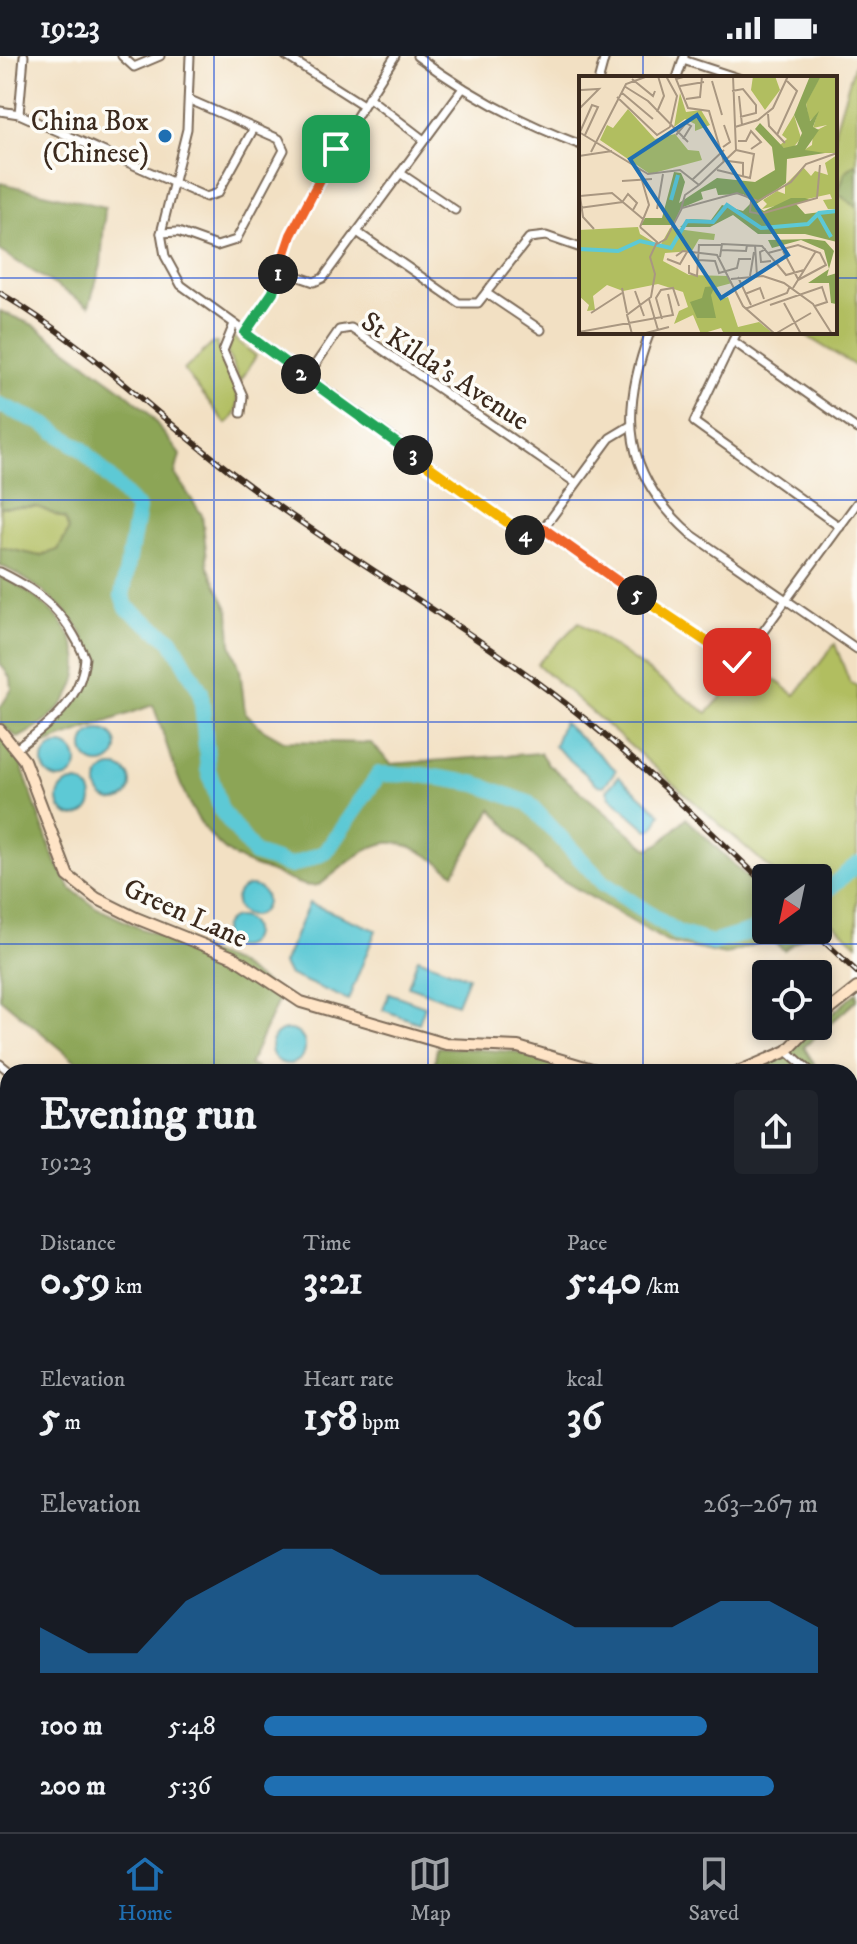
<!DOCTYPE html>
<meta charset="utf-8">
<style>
body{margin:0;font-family:"IM FELL DW Pica",serif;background:#20242c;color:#f1f3f6;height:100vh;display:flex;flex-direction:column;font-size:30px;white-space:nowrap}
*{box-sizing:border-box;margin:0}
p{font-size:26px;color:#9ea1a6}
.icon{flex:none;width:44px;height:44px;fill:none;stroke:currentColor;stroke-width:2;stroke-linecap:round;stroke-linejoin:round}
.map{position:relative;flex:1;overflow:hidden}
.sheet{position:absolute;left:0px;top:1008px;width:858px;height:768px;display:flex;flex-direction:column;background:#171b24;border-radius:24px 24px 0 0;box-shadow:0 4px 12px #0003}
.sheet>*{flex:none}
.needle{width:52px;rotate:213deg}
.fabs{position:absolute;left:752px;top:808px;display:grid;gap:16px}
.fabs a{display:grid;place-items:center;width:80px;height:80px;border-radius:8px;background:#171b24;box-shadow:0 4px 12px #0003;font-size:40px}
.pin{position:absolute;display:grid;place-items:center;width:68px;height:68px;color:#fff;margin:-34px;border-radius:16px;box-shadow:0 4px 12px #0006}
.km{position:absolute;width:40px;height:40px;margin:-20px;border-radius:50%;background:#222;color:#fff;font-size:22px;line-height:40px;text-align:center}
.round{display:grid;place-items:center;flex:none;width:84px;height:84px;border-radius:8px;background:#20242c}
.summary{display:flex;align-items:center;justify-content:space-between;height:136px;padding:0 40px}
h1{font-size:44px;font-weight:700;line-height:60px}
.stats{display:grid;grid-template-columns:repeat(3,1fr);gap:12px;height:136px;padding:8px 40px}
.stats div{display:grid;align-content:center}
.stats b{font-size:40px;font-weight:700}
.stats small{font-size:22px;font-weight:400}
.stats p{font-size:22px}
.chart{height:224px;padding:16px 40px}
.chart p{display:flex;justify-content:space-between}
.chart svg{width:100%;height:144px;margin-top:8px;fill:#1f6fb2;opacity:.7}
ul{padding:0 40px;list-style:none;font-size:26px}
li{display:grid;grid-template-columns:128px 96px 1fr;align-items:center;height:60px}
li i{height:20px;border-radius:10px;background:#1f6fb2}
.status{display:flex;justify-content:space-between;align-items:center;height:56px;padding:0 40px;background:#171b24;direction:ltr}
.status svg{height:22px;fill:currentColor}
.menu{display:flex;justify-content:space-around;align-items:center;height:112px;border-top:2px solid #363941;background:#171b24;font-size:22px;color:#9ea1a6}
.menu a{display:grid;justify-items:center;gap:4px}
.menu .selected{color:#1f6fb2}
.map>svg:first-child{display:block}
.green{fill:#b1be60;stroke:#76743f;stroke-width:2}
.forest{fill:#8ca556;stroke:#64683a;stroke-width:2}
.water{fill:#5dc9d5;stroke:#4c7a7a;stroke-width:2}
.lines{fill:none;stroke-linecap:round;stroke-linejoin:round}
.river{stroke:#5dc9d5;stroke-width:16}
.street-casing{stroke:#7b6a58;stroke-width:11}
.secondary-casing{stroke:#7b6a58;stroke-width:14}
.street{stroke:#fff;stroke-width:7}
.secondary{stroke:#ffe4c6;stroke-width:10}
.rail-casing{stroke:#3b2a1e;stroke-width:6}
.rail{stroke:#fdfcf7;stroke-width:3;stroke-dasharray:9;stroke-linecap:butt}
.split-1-casing{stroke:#fff;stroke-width:16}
.split-2-casing{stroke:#fff;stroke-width:16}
.split-3-casing{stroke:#fff;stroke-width:16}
.split-4-casing{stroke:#fff;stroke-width:16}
.split-5-casing{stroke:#fff;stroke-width:16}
.split-6-casing{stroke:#fff;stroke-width:16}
.split-1{stroke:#f0652b;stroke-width:10}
.split-2{stroke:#22a559;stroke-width:10}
.split-3{stroke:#22a559;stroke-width:10}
.split-4{stroke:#f5b400;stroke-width:10}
.split-5{stroke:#f0652b;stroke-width:10}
.split-6{stroke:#f5b400;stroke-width:10}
.grid{fill:none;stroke:#1d4ed8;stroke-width:2;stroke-opacity:0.55}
.poi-dot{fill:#1f6fb2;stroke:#fdfcf7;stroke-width:3}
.labels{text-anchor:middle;stroke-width:7;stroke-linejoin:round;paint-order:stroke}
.poi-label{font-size:28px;fill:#3b2a1e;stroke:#fdfcf7;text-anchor:end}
.street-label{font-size:28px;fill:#3b2a1e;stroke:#fdfcf7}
.inset-river{fill:none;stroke:#5dc9d5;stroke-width:4}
.inset-road{fill:none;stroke:#a99781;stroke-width:2}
.view{fill:#1f6fb2;fill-opacity:0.15;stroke:#1f6fb2;stroke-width:4}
.inset-edge{fill:none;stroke:#3b2a1e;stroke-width:4}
</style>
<div class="status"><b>19:23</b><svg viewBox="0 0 49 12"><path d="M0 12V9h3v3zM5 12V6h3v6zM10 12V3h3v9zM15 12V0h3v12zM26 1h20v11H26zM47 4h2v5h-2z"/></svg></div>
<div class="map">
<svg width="857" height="1776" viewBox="0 0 857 1776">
<rect width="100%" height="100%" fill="#fdfcf7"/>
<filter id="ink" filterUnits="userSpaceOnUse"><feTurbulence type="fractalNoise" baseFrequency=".0125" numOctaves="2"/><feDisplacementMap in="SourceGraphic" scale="16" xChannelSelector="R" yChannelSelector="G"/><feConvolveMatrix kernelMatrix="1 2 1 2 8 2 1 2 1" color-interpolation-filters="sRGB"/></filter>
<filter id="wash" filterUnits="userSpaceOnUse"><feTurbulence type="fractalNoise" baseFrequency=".006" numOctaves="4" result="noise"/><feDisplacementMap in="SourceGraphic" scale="32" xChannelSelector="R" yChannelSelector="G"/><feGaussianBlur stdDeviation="1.8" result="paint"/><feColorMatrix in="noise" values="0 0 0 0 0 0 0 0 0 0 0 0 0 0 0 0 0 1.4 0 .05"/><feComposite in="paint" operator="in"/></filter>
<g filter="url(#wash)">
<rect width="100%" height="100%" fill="#f2e0c3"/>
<!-- green -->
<g class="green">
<path d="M 857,0 L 857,311 L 800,276 L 835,276 L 835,73 Z"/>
<path d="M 231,280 L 256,300 L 240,326 L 227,296 Z"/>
<path d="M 213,287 L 217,287 C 222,314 255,346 226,368 L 184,314 Z"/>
<path d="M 0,451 L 38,451 L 65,463 L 69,474 L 58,494 L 40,500 L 0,491 Z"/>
<path d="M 579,566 L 707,657 L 753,607 L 795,639 L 835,588 L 850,627 L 857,630 L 857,888 L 818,854 L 818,822 L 781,822 L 537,608 Z"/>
<path d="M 0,1631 L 8,1632 L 8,1768 L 100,1768 L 104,1776 L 0,1776 Z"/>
<path d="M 850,1763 L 855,1776 L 354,1776 L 353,1768 L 850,1768 Z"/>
</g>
<!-- forest -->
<g class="forest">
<path d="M 857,107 L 857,151 L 838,138 L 845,116 Z"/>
<path d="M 0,127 L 105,151 L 101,209 L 89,250 L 0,195 Z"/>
<path d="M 0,255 L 33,269 L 120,332 L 147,355 L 180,399 L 175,418 L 202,459 L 208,511 L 229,555 L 231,588 L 240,613 L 245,656 L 261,672 L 284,685 L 371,687 L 391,708 L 540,697 L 547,707 L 648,793 L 661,787 L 686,762 L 766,840 L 766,874 L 801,874 L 806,879 L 784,894 L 770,883 L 725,899 L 667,886 L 545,814 L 492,753 L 454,817 C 389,770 379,781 321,828 C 307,834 288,823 274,817 C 259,811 241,807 229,797 C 182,761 173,701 153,649 L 25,695 C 46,676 71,658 84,633 C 112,579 40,528 0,509 L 0,491 L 40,500 L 58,494 L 69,474 L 65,463 L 38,451 L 0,451 Z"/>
<path d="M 0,520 C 83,560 115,632 18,682 L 0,667 L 0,652 L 12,633 L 11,623 L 0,607 Z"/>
<path d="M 0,679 L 18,700 L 53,800 L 71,833 L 97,852 L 139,872 L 234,906 L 281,938 L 249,1009 L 266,1016 L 89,1016 L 0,942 Z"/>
<path d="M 857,936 L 857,944 L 804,991 L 819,1016 L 783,1013 L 747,1016 L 802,984 Z"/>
<path d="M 437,991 L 517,996 L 578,1016 L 433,1016 Z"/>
<path d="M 857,1032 L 857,1110 L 850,1115 L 850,1035 Z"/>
</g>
<!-- water -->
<g class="water">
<path d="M 563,666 L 616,714 L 604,730 L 598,729 L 554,690 Z"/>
<circle cx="100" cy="691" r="17"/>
<circle cx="60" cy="706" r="17"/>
<circle cx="114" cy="728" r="17"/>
<path d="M 619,720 L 661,758 L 654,772 L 648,774 L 610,741 L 607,734 Z"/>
<circle cx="75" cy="743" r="17"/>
<circle cx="251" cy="845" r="15"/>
<path d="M 309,847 L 376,874 L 348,944 L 288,918 L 283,908 Z"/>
<circle cx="238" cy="876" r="15"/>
<path d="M 418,902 L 468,921 L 457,948 L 408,930 Z"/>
<path d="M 389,937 L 425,950 L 419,967 L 383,954 Z"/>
<circle cx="288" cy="991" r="17"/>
</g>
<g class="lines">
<!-- river -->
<g class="river">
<path d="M 0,349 L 44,368 L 83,394 L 138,453 L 122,540 L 127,552 L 171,584 L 201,636 L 208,713 L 221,754 L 255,798 L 291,810 L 326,796 L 379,718 L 422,719 L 477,728 L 528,747 L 603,827 L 678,877 L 712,887 L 766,871"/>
<path d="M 818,842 L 857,808"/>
</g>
</g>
</g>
<g filter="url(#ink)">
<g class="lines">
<defs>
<g id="street">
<path d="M 122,0 L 134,11 L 160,0"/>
<path d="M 190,0 L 187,73 L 161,177 L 165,200 L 181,229 L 532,483 L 538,480 L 610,382 L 630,370"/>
<path d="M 286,0 L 363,49"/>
<path d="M 417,0 C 467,38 522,67 581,89"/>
<path d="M 683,4 L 738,22"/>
<path d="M 599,22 L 605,0"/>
<path d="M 677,22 L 684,1"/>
<path d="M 368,41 L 424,84"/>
<path d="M 0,55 L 19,58 L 206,141 L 218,137 L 254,72"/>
<path d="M 19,58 L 24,0"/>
<path d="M 400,117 L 455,154"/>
<path d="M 357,176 L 459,247 L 478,247 L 529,182 L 546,180 L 581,192"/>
<path d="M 161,177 L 178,176 L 217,190 L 236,184 L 284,94 L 279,83 L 190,44"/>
<path d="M 279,214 L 314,226 L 323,222 L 463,32"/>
<path d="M 486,237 L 541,274"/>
<path d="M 234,268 L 223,295 L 243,340 L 241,357"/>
<path d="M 650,276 C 619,358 623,419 692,479 L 857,593"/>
<path d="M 737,276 L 694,366 L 840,471"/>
<path d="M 245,277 L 273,236 L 291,179 L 336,93 L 395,0"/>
<path d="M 733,285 L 857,373"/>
<path d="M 306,322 L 339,274 L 351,272 L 576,427"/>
<path d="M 544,473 L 737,606 L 746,599 L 857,447"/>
<path d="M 0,516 C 43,537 67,558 85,602 C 81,645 50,668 17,692"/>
<path d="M 787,995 L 811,1016"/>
<path d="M 0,1008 L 10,1016"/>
<path d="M 850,1186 L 857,1174"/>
<path d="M 0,1213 L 8,1222"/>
<path d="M 850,1214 L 857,1218"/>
<path d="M 0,1238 L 8,1229"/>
<path d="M 850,1269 L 857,1262"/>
<path d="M 0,1303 L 8,1301"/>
<path d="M 850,1349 L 857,1352"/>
<path d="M 850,1437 L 857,1439"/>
<path d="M 850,1490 L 857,1490"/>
<path d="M 142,1768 L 148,1773 L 164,1768"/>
<path d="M 307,1768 L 308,1776"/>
</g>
<g id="secondary">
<path d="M 0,674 L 24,704 L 68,820 L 96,842 L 136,862 L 233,901 L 301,946 L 446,988 L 518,991 L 602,1016"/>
<path d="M 818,963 L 857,932"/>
<path d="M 738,1016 L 787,995 L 811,970"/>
<path d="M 0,1194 L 8,1193"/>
<path d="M 850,1613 L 857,1598"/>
<path d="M 850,1675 L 857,1695"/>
</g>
</defs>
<!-- street casing -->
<use href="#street" class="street-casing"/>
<!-- secondary casing -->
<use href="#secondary" class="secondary-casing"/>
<!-- street -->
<use href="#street" class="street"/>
<!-- secondary -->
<use href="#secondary" class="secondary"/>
<defs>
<g id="rail">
<path d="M 0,237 C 87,288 155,359 235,419 C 333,493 441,554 540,628 C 621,688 694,759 766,829"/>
<path d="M 812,874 L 857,916"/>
</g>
</defs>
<!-- rail casing -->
<use href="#rail" class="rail-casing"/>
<!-- rail -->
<use href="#rail" class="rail"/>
</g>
</g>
<g class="lines" filter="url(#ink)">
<defs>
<path id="split-1" d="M 278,218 L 291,179 L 336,93"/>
<path id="split-2" d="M 278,218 L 273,236 L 245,277 L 301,318"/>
<path id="split-3" d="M 301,318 L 413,399"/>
<path id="split-4" d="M 413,399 L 525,479"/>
<path id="split-5" d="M 525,479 L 535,482 L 544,473 L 637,539"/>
<path id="split-6" d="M 637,539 L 737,606"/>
</defs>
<!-- split-1 casing -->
<use href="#split-1" class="split-1-casing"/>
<!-- split-2 casing -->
<use href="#split-2" class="split-2-casing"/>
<!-- split-3 casing -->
<use href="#split-3" class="split-3-casing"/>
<!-- split-4 casing -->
<use href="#split-4" class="split-4-casing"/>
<!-- split-5 casing -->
<use href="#split-5" class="split-5-casing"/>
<!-- split-6 casing -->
<use href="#split-6" class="split-6-casing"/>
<!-- split-1 -->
<use href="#split-1" class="split-1"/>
<!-- split-2 -->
<use href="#split-2" class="split-2"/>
<!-- split-3 -->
<use href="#split-3" class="split-3"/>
<!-- split-4 -->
<use href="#split-4" class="split-4"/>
<!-- split-5 -->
<use href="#split-5" class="split-5"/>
<!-- split-6 -->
<use href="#split-6" class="split-6"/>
</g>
<!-- grid -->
<path class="grid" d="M 214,0 L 214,1016M 428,0 L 428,1016M 643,0 L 643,22M 0,222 L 581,222M 835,222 L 857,222M 643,276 L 643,1016M 0,444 L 857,444M 0,666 L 857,666M 0,888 L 857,888M 0,1110 L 8,1110M 850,1110 L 857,1110M 0,1332 L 8,1332M 850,1332 L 857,1332M 0,1554 L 8,1554M 850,1554 L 857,1554M 214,1768 L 214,1776M 428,1768 L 428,1776M 643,1768 L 643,1776"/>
<!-- markers -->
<circle class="poi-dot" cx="165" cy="80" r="8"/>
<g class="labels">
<!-- poi labels -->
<g class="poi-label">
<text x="149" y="74">China Box<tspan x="149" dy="32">(Chinese)</tspan></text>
</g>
<!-- street labels -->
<g class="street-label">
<text transform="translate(446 314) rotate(33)" y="10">St Kilda's Avenue</text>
<text transform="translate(186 856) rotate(24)" y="10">Green Lane</text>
</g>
</g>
<!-- overview -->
<g transform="translate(579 20)">
<rect width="258" height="258" fill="#f2e0c3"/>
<path d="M 174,0 L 196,0 L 201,14 L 186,34 L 172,14 ZM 258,0 L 258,77 L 233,77 L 225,74 L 233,69 L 234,56 L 248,49 L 234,52 L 238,39 L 230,45 L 227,27 L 241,1 ZM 101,17 L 107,36 L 122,34 L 131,49 L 116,55 L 116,48 L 106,43 L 95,51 ZM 49,33 L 76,63 L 96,58 L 109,74 L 120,75 L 123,84 L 71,98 L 21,64 L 28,49 L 34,52 ZM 215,39 L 222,62 L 213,73 L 205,72 L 201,69 L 208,63 L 203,59 ZM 258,79 L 257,133 L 249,133 L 244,124 L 253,123 L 251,118 L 183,133 L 188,128 L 184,124 L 198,115 L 206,118 L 206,109 L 224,91 L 232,100 L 236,95 L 249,99 L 246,87 ZM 59,151 L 61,158 L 81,170 L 91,152 L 136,158 L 135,164 L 120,163 L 113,175 L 86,177 L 84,185 L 110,199 L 149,200 L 153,207 L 138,211 L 142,223 L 149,221 L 159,251 L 180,246 L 195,258 L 145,258 L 142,252 L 122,258 L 114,239 L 95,248 L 100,235 L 109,231 L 104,216 L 79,208 L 44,215 L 28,209 L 14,220 L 16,234 L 8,235 L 10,229 L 0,220 L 0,154 Z" fill="#b1be60"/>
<path d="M 231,0 L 242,0 L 227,28 L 231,45 L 240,35 L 234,51 L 240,54 L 226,74 L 246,77 L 208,83 L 207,107 L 176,129 L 185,135 L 212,122 L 226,122 L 231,124 L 217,128 L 226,138 L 257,134 L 258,126 L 258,166 L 226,158 L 179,158 L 154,139 L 131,151 L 101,151 L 111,143 L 132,144 L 143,129 L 164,135 L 173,126 L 164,118 L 139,119 L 137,112 L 122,116 L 124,123 L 102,132 L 94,149 L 62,149 L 66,142 L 83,142 L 95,96 L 102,97 L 106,106 L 100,127 L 138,102 L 176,106 L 196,94 L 193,71 L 176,53 L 181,47 L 205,72 L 218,69 L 223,57 L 215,39 ZM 231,163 L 246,165 L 255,175 L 248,200 L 258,197 L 257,228 L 252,227 L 250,207 L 229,207 L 250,193 L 245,174 L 222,164 L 193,172 L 189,164 ZM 136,210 L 132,219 L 137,242 L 118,242 L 111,226 L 123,222 L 126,211 Z" fill="#8ca556"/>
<path class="inset-river" d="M 92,124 L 99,99M 239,138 L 252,161M 0,173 L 39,175 L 61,165 L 92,172 L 108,145 L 134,146 L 148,129 L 182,152 L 229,148 L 240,137 L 258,135"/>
<path class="inset-road" d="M 87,0 L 98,20 L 91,51M 108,0 L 97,3 L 109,32 L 130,35 L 145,86M 53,3 L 74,20 L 76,15M 133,5 L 143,39M 45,10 L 69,25 L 109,66M 101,10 L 125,6M 153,15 L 164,13 L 177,29 L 177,37 L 161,41M 42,16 L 74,43M 160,20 L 163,49M 38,21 L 78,59 L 91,51M 107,23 L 121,21 L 123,0M 0,33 L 20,13 L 2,14M 78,36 L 85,20 L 79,0M 189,38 L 190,50 L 206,67M 156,51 L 179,44 L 194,32 L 209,0M 0,56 L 69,98 L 101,94 L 120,109M 1,56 L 13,29 L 19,31 L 6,59M 97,59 L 107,47 L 112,50 L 104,63M 198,59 L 218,15 L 208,5M 159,65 L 167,65 L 172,55 L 182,66 L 172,73M 144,71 L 151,66 L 145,49M 12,76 L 47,8 L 69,0M 0,80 L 33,75M 149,85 L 164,87 L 164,100M 60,94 L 70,129 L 61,151M 138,94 L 171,102 L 175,78 L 157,74M 113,104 L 145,74M 43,105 L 73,103M 120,109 L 157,74 L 154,0M 0,113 L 4,141 L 15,153M 1,120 L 33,117 L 64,143M 44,125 L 49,118 L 58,127 L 54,134M 172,125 L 171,136 L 181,138 L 238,122 L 241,89M 0,132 L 44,126M 78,133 L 84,98M 102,133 L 106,119 L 120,109M 78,168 L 87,163 L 103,132 L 158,117 L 179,125 L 212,106 L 227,88 L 258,77M 176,169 L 178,200M 187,173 L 181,176 L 182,186 L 192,185M 142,174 L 167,175 L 168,169M 204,175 L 219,203M 189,177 L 219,169 L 241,177 L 247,189 L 219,204M 97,180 L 104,175 L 138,179 L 164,230 L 196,258M 141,181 L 143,168 L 183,170 L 207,199 L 225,194M 88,183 L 101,188 L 108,176M 119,184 L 136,185 L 140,197 L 158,192 L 160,183 L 172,183M 110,189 L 110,197 L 118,200 L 120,169 L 142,169M 171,200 L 175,176M 159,201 L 172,229M 152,203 L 184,200 L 205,207 L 234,228 L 253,258M 43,212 L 48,237M 214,212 L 237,175M 56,215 L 65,240M 166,218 L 181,212 L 185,223M 70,223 L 79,254M 205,227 L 222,258M 191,229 L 243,211 L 248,226 L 236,230M 166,233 L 208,217 L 211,210M 12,237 L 43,217M 83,243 L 77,222 L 82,214 L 94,212 L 100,230M 0,256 L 94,239 L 89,218M 53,258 L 48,239 L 72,221 L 76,198 L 71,181 L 78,166 L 61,151M 63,258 L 90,251M 196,258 L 232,237"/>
<path class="view" d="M 118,39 L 209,179 L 142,222 L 51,83 Z"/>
<rect width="258" height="258" class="inset-edge"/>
</g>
</svg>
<div class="fabs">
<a><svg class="needle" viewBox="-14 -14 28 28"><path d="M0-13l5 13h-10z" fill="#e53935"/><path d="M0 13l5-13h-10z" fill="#9ea1a6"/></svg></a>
<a><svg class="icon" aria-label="locate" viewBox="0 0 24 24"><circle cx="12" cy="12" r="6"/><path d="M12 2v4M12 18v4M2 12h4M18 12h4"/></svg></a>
</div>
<div class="pin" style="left:336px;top:93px;background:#1e9e55"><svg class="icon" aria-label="arrive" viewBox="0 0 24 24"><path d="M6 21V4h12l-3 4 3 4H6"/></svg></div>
<div class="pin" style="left:737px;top:606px;background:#d93025"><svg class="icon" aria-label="check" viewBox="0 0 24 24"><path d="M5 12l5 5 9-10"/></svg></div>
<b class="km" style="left:278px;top:218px">1</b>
<b class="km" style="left:301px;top:318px">2</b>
<b class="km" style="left:413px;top:399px">3</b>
<b class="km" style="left:525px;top:479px">4</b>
<b class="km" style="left:637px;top:539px">5</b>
<section class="sheet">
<div class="summary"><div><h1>Evening run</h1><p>19:23</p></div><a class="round"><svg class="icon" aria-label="share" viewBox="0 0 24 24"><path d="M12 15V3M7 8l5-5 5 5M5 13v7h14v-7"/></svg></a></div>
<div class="stats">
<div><p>Distance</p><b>0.59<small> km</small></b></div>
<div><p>Time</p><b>3:21</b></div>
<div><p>Pace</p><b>5:40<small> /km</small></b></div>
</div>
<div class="stats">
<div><p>Elevation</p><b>5<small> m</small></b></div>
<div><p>Heart rate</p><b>158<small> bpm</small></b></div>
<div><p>kcal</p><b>36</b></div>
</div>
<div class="chart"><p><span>Elevation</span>263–267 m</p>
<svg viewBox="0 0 160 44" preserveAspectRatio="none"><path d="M0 44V30L10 38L20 38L30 22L40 14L50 6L60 6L70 14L80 14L90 14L100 22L110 30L120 30L130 30L140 22L150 22L160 30V44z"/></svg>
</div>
<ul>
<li><b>100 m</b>5:48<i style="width:80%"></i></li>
<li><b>200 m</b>5:36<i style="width:92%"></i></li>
</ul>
</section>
</div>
<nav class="menu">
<a class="selected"><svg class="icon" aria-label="home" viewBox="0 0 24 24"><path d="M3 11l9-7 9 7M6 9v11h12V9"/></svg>Home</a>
<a><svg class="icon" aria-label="map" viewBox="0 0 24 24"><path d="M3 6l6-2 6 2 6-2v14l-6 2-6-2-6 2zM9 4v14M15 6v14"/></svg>Map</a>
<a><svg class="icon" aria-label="saved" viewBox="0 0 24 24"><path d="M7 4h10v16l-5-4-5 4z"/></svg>Saved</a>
</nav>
